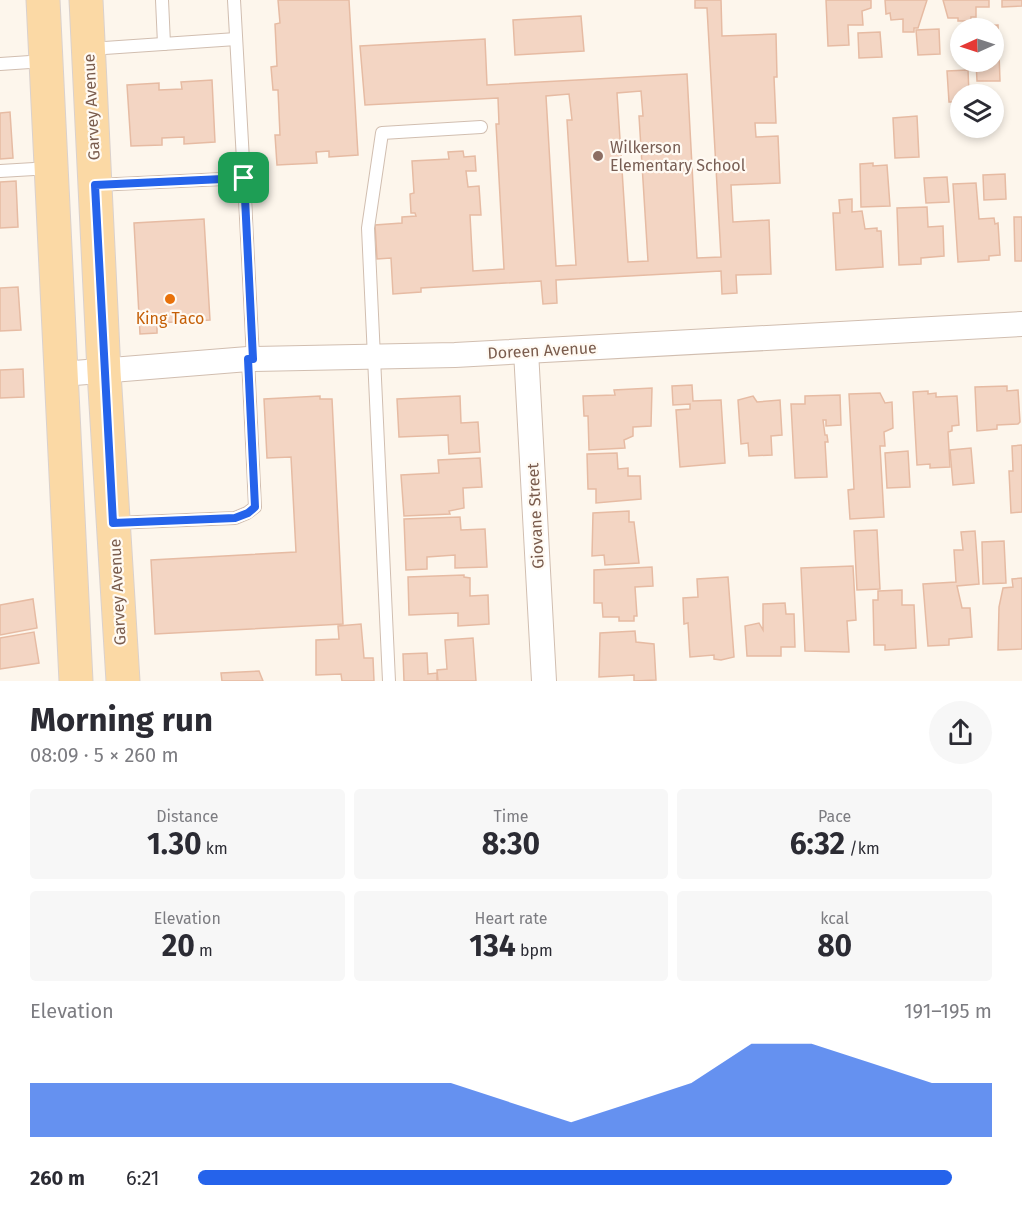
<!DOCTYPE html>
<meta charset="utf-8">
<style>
body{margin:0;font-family:"Fira Sans",sans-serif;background:#f7f7f7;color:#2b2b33;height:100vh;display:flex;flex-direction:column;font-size:22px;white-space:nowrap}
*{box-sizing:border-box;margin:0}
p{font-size:20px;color:#7c7c81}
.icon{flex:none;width:33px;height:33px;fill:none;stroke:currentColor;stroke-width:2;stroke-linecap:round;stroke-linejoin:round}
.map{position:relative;height:681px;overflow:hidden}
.panel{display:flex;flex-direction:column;background:#fff;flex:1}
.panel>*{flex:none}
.needle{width:39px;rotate:267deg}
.fabs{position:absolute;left:950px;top:18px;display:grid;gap:12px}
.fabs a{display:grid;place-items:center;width:54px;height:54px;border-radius:50%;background:#fff;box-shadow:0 3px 9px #0003;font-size:30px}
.pin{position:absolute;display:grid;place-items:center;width:51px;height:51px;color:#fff;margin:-26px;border-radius:12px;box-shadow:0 3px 9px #0006}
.round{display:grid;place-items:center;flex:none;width:63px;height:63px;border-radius:32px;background:#f7f7f7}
.head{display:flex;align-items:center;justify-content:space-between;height:102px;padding:0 30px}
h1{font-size:33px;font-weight:700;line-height:45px}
.metrics{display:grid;grid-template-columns:repeat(3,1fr);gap:9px;height:102px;padding:6px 30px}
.metrics div{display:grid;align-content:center;border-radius:6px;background:#f7f7f7;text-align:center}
.metrics b{font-size:30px;font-weight:700}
.metrics small{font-size:16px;font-weight:400}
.metrics p{font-size:16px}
.chart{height:168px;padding:12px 30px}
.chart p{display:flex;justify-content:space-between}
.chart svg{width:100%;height:108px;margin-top:6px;fill:#2563eb;opacity:.7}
ul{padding:0 30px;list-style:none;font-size:20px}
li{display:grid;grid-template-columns:96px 72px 1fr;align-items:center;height:45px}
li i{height:15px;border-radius:8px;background:#2563eb}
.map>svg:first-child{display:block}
.building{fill:#f3d5c3;stroke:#e6bba3;stroke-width:1.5;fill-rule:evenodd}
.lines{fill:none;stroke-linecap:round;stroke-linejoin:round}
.lane-casing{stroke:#d1beb0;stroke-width:14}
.street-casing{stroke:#d1beb0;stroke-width:26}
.primary-casing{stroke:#dad1cd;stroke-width:35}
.lane{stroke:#fff;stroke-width:12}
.street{stroke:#fff;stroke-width:24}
.primary{stroke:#fbd9a5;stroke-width:33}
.route-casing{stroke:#fff;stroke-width:12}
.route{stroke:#2563eb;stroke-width:8}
.education-dot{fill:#8d6e63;stroke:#fffaf3;stroke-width:2}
.food-dot{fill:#e8710a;stroke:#fffaf3;stroke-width:2}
.labels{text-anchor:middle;stroke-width:4.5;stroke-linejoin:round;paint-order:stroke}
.street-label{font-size:16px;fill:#7a5c4d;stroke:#fffaf3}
.education-label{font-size:16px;fill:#785e54;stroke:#fffaf3;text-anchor:start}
.food-label{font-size:16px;fill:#c56008;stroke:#fffaf3}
</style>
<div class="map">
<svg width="1022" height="681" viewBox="0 0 1022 681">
<rect width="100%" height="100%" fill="#fdf6ec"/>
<!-- building -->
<g class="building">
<path d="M 278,0 L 349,0 L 358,155 L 329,157 L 329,151 L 316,152 L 317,163 L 277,165 L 275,135 L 280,135 L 278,90 L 273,90 L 271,67 L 277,66 L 275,24 L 280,23 Z"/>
<path d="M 695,0 L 721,0 L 722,36 L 776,34 L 777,77 L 774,77 L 776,123 L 755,123 L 756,137 L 778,136 L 780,183 L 731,185 L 733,222 L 769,220 L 771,274 L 736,275 L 737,293 L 722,294 L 721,271 L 556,280 L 557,303 L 543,304 L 541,281 L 421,288 L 421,292 L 393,294 L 391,258 L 377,259 L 375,225 L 402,223 L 402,217 L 416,216 L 415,213 L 411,213 L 410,194 L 414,193 L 412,161 L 449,159 L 448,152 L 463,151 L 464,157 L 475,156 L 476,171 L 466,171 L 468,187 L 479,186 L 481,215 L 470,215 L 473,271 L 504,269 L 496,124 L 499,124 L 498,98 L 365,105 L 360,46 L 485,39 L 487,85 L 687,74 L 697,258 L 721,257 L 707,8 L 695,8 ZM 641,91 L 643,116 L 639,116 L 648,261 L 628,262 L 617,93 ZM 569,94 L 572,120 L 567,120 L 576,265 L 556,266 L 546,96 Z"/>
<path d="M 826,0 L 871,0 L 871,8 L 862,11 L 863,25 L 848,25 L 849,45 L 828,46 Z"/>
<path d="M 885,0 L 927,0 L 918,28 L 914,28 L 914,32 L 903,32 L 903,19 L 891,20 L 890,13 L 886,14 Z"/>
<path d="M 943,0 L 989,0 L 989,7 L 976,7 L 976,17 L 971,17 L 971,21 L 958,21 L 958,18 L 948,18 Z"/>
<path d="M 1002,0 L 1022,0 L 1022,6 L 1002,7 Z"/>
<path d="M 581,16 L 584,51 L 515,55 L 513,20 Z"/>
<path d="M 998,25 L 1000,81 L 977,81 L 976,62 L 993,62 L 993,28 L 975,26 Z"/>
<path d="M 939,29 L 940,54 L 918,55 L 916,30 Z"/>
<path d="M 880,32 L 882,57 L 859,58 L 858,33 Z"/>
<path d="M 968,70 L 969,94 L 960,94 L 960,102 L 949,102 L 947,71 Z"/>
<path d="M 212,80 L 215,142 L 184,144 L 184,137 L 162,138 L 162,145 L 131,146 L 127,85 L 159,83 L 159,90 L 182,89 L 181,82 Z"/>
<path d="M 10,112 L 13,158 L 0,159 L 0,113 Z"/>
<path d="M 917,116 L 919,157 L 895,158 L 893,118 Z"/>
<path d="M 873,163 L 873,166 L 887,165 L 890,206 L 861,207 L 860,164 Z"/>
<path d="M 1005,174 L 1006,199 L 984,200 L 983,175 Z"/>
<path d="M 947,177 L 949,202 L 926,203 L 924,178 Z"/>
<path d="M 16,181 L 18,227 L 0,228 L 0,182 Z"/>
<path d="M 976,183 L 979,219 L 994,218 L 995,224 L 998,223 L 1000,255 L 989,256 L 989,260 L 958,262 L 953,184 Z"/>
<path d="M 852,199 L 852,212 L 862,211 L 865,229 L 877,228 L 877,231 L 881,231 L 883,267 L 836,270 L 833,213 L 840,213 L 839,200 Z"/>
<path d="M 927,207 L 928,227 L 943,226 L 944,256 L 921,258 L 921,264 L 899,265 L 897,208 Z"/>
<path d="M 1014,217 L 1022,217 L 1022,261 L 1015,261 Z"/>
<path d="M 204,219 L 210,320 L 157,323 L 157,333 L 140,334 L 134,223 Z"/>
<path d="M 18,287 L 21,330 L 0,331 L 0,288 Z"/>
<path d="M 23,369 L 24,397 L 0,398 L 0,370 Z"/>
<path d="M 692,385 L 693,401 L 721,400 L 725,463 L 680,467 L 676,410 L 690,409 L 690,404 L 673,405 L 672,386 Z"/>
<path d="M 1007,386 L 1007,391 L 1018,390 L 1020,422 L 1018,424 L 997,425 L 997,429 L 977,431 L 975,387 Z"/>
<path d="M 652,388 L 651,426 L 633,427 L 633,436 L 624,440 L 625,448 L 589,450 L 588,416 L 584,416 L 583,396 L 615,395 L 614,390 Z"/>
<path d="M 928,391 L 928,394 L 936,393 L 936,397 L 957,396 L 959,425 L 952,426 L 952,431 L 948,432 L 950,467 L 930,468 L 930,464 L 917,465 L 913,392 Z"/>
<path d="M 880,393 L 885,403 L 892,402 L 893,428 L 884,432 L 885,446 L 880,446 L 884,517 L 850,519 L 848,490 L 854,489 L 849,394 Z"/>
<path d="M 840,395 L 841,425 L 826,426 L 826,420 L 823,420 L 825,435 L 827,435 L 828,442 L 825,442 L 827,477 L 795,478 L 791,404 L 805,404 L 805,396 Z"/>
<path d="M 320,396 L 320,399 L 332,399 L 343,624 L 155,634 L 151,560 L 296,552 L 291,457 L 267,458 L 264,399 Z"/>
<path d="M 460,396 L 461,423 L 478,422 L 480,452 L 449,454 L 448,435 L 399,437 L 397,399 Z"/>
<path d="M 753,396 L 757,402 L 780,400 L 782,435 L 771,436 L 772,455 L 749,456 L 748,443 L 741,444 L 738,400 Z"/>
<path d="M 1022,445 L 1022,512 L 1011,513 L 1009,471 L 1013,471 L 1012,446 Z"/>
<path d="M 971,448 L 974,483 L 953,485 L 950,450 Z"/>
<path d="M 908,451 L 910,487 L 887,488 L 885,453 Z"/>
<path d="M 617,453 L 618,469 L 628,468 L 628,476 L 640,476 L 641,499 L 596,503 L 596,489 L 588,489 L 587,454 Z"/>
<path d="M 480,458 L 482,487 L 463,488 L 464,508 L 449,511 L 450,514 L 404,516 L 401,475 L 439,473 L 438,460 Z"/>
<path d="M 629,511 L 629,522 L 634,522 L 639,563 L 605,565 L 604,555 L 592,556 L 593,513 Z"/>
<path d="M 460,517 L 461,530 L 485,529 L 487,567 L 455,568 L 455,555 L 427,557 L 427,569 L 406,570 L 404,519 Z"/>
<path d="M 877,530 L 880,589 L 857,590 L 854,531 Z"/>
<path d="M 975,531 L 979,584 L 957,586 L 962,608 L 970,608 L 972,637 L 949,639 L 949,645 L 928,646 L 923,584 L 956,582 L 954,550 L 963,550 L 961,532 Z"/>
<path d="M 1004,541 L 1006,583 L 983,584 L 982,542 Z"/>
<path d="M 853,566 L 856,620 L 847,621 L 849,652 L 805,651 L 801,568 Z"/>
<path d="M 652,567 L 653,586 L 635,587 L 637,616 L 634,616 L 634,621 L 619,621 L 619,617 L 603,617 L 602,603 L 594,603 L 594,570 Z"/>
<path d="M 464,575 L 464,577 L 470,578 L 470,596 L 488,595 L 489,624 L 458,626 L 458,613 L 409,615 L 408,577 Z"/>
<path d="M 728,577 L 734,657 L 721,660 L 714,659 L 714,655 L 690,657 L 688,623 L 684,624 L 683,598 L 698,597 L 697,579 Z"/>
<path d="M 1022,578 L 1022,649 L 998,650 L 999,607 L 1003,588 L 1013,587 L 1012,579 Z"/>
<path d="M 902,590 L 902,605 L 914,605 L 916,648 L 885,650 L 885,645 L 874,645 L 873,600 L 878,600 L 878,591 Z"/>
<path d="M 33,599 L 37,628 L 0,635 L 0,605 Z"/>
<path d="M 785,603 L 786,614 L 794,614 L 795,647 L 781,647 L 781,656 L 747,656 L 745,626 L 759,623 L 763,630 L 763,604 Z"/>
<path d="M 361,624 L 364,658 L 373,658 L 374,681 L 342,681 L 341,674 L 316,675 L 316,640 L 339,639 L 338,626 Z"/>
<path d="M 635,631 L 636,642 L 654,644 L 656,680 L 634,681 L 634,675 L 599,677 L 600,633 Z"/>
<path d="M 34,632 L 39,663 L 0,669 L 0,638 Z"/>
<path d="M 473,638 L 476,681 L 438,681 L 437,670 L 447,669 L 445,640 Z"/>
<path d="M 427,653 L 428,674 L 437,673 L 437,681 L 404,681 L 403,654 Z"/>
<path d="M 259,671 L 263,681 L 222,681 L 221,673 Z"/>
</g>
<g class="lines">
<defs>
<g id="lane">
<path d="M 162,0 L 164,44"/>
<path d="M 90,49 L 236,39"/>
<path d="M 0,64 L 45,61"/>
<path d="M 0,171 L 51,168"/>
<path d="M 244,178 L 253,359"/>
<path d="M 96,185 L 244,178 L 234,0"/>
<path d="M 114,523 L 235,518 L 247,513 L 255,507 L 248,359"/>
<path d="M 389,681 L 368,228 L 382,133 L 481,127"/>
</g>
<g id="street">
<path d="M 526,351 L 544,681"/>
<path d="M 62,374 L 248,359 L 455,355 L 1022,324"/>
</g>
<g id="primary">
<path d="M 43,0 L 76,681"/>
<path d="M 86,0 L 104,372 L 123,681"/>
</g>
</defs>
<!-- lane casing -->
<use href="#lane" class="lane-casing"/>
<!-- street casing -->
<use href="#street" class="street-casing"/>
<!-- primary casing -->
<use href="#primary" class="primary-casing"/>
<!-- lane -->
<use href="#lane" class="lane"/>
<!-- street -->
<use href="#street" class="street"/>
<!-- primary -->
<use href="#primary" class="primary"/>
</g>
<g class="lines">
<defs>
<path id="route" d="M 244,178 L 253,359 L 248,359 L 255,507 L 248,513 L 235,518 L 113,523 L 95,185 Z"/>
</defs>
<!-- route casing -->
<use href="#route" class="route-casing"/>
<!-- route -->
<use href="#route" class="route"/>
</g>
<!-- markers -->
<circle class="education-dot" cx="598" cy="156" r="6"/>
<circle class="food-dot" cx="170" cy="299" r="6"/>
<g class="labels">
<!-- street labels -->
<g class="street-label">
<text transform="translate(91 107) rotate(-93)" y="6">Garvey Avenue</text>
<text transform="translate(542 350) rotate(-3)" y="6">Doreen Avenue</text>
<text transform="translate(535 516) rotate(-93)" y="6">Giovane Street</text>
<text transform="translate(117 592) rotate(-93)" y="6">Garvey Avenue</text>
</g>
<!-- education labels -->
<g class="education-label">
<text x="610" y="153">Wilkerson<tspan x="610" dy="18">Elementary School</tspan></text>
</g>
<!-- food labels -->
<g class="food-label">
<text x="170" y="324">King Taco</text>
</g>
</g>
</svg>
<div class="fabs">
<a><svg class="needle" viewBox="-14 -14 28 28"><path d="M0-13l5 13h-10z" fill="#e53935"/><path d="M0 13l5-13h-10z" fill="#7c7c81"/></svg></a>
<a><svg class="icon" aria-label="layers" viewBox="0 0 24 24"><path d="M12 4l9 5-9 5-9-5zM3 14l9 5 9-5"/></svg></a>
</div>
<div class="pin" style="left:244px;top:178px;background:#1e9e55"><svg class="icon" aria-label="arrive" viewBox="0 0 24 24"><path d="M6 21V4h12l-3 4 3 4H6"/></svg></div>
</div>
<section class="panel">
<div class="head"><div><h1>Morning run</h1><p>08:09 · 5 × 260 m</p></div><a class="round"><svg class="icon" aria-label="share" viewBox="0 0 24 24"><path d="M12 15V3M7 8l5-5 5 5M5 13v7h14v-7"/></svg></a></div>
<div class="metrics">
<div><p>Distance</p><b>1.30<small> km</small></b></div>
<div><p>Time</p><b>8:30</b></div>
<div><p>Pace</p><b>6:32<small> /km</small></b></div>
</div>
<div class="metrics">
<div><p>Elevation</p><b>20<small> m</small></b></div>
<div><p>Heart rate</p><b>134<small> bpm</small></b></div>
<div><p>kcal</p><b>80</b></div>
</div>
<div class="chart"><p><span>Elevation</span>191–195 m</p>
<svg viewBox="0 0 160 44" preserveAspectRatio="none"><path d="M0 44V22L10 22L20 22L30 22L40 22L50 22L60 22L70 22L80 30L90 38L100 30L110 22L120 6L130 6L140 14L150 22L160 22V44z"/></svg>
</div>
<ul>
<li><b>260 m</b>6:21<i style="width:95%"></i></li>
</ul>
</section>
